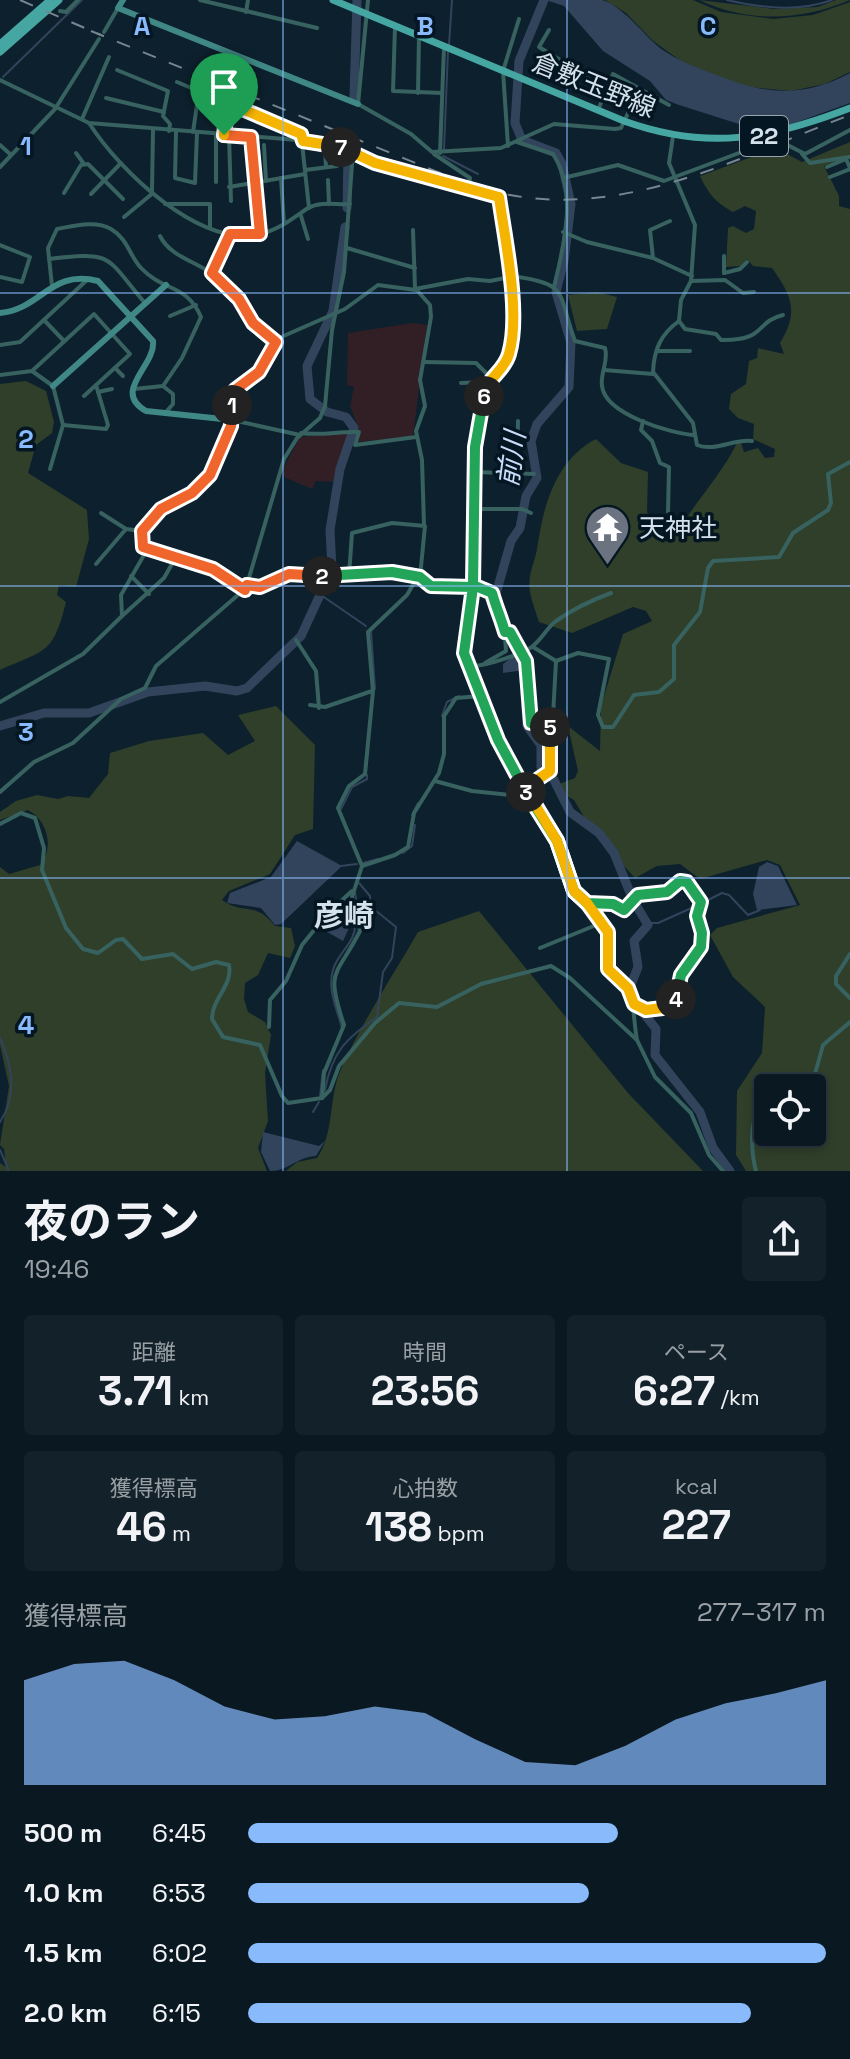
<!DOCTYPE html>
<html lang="ja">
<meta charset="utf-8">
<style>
body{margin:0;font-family:"Space Grotesk","Noto Sans JP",sans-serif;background:#13212a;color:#f1f3f6;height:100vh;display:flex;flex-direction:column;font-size:30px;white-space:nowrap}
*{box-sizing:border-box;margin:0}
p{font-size:26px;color:#99a0a5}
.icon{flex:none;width:44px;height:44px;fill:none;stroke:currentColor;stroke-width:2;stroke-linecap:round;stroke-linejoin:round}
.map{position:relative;height:1171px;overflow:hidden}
.side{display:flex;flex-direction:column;background:#0a1822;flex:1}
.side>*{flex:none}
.controls{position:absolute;left:754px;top:1074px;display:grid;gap:16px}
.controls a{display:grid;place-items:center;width:72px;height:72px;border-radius:8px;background:#0a1822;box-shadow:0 4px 12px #0003,0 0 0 2px #2a3740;font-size:40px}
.pin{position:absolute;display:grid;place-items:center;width:68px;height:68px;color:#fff;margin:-82px -34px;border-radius:50% 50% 50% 0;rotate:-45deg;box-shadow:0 0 8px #0007}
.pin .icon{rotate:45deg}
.km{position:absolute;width:40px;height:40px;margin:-20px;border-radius:50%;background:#222;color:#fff;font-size:22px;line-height:40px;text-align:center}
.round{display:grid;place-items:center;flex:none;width:84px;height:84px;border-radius:8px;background:#13212a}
.summary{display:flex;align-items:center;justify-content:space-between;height:136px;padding:0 24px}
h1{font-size:44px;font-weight:700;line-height:60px}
.stats{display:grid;grid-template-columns:repeat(3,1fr);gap:12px;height:136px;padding:8px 24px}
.stats div{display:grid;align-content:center;border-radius:8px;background:#13212a;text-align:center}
.stats b{font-size:40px;font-weight:700}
.stats small{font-size:22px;font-weight:400}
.stats p{font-size:22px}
.chart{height:224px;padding:16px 24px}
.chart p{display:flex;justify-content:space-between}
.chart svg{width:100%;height:144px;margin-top:8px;fill:#88bafc;opacity:.7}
ul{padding:0 24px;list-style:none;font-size:26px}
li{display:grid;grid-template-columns:128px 96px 1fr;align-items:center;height:60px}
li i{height:20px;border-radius:10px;background:#88bafc}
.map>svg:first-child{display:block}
.education{fill:#311f25}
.green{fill:#2f3f2a;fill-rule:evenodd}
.water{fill:#32445c}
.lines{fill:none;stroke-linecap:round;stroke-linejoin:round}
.stream{stroke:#32445c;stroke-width:2}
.river{stroke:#32445c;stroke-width:9}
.street{stroke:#376260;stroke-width:4}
.secondary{stroke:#408885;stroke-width:6}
.primary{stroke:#45a6a2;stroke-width:7}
.rail{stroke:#768691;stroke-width:2;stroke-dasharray:14 14;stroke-linecap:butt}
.split-1-casing{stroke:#fff;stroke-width:16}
.split-2-casing{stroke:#fff;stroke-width:16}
.split-3-casing{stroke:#fff;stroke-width:16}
.split-4-casing{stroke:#fff;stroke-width:16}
.split-5-casing{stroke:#fff;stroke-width:16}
.split-6-casing{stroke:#fff;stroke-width:16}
.split-7-casing{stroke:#fff;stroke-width:16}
.split-8-casing{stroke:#fff;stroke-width:16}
.split-1{stroke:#f0652b;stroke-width:10}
.split-2{stroke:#f0652b;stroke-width:10}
.split-3{stroke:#22a559;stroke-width:10}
.split-4{stroke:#22a559;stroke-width:10}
.split-5{stroke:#f5b400;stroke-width:10}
.split-6{stroke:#22a559;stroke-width:10}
.split-7{stroke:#f5b400;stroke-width:10}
.split-8{stroke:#f5b400;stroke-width:10}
.grid{fill:none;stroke:#88bafc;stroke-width:2;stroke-opacity:0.55}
.labels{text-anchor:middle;stroke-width:7;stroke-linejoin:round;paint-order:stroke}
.shield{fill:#051623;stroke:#97a4ae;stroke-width:2}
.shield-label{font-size:24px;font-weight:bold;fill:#d5e1ea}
.street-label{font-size:26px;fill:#d5e1ea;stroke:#051623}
.poi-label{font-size:26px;fill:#d5e1ea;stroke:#051623;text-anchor:start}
.water-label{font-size:28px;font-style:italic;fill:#c7ddf9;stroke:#051623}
.quarter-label{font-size:30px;font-weight:bold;fill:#d5e1ea;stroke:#051623}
.grid-label{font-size:26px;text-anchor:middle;font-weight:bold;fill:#88bafc;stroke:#051623;stroke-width:7;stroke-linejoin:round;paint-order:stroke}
</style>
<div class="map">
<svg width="850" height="1171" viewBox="0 0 850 1171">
<rect width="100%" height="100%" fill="#0d202d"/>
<!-- education -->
<g class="education">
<path d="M 412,323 L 427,325 L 413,436 L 358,442 L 360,432 L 350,406 L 354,387 L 347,385 L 348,333 Z"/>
<path d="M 348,433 L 333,482 L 316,481 L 312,489 L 284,477 L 284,467 L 300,437 Z"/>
</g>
<!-- green -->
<g class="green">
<path d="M 605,0 L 693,0 L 721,12 L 773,19 L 813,15 L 850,2 L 850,72 L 825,84 L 791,91 L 739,86 L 681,61 L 653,41 L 626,13 Z"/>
<path d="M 699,0 L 774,9 L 818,7 L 836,0 L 850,0 C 801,21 748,23 699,0 Z"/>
<path d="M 850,142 L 850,156 L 824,166 L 839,196 L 839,206 L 850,209 L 850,1171 L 746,1171 L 736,1155 L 737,1091 L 762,1053 L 765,1007 L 733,977 L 710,935 L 717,928 L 800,905 L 780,865 L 767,860 L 700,879 L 680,864 L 657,866 L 635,878 L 593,832 L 574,800 L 563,794 L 559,784 L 575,778 L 578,771 L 568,726 L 600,751 L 601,706 L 623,634 L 652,621 L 646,611 L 633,607 L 572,633 L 539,622 C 536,613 532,602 530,592 C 527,574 536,561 538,543 C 544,503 557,459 596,439 L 621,463 L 648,472 L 647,512 L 651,517 L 651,534 L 671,543 C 690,507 719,479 737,443 L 741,443 L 744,452 L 758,448 L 765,458 L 774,457 L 775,449 L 753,439 L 754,424 L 738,418 L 729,409 L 731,394 L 746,384 L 749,361 L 757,358 L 758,348 L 784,354 L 780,343 C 799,312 792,296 772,268 L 753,266 L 747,259 L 740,266 L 726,267 L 728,228 L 733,226 L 746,233 L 754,229 L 756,211 L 745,206 L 733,212 C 715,202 708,193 700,176 L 776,148 L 802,162 ZM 768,1088 L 812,1088 L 812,1132 L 768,1132 Z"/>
<path d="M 597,292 L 617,297 L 607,329 L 577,331 L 568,295 Z"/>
<path d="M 26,381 L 46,391 L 54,422 L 52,433 L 36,445 L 28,473 L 87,510 L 89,539 L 76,587 L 59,585 L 57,595 L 66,602 C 53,654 47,649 0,670 L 0,384 Z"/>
<path d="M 276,706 L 315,745 L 313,829 L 295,835 L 270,874 L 229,891 L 222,900 C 244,916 255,900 275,926 L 291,928 L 295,946 L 290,958 L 268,953 L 258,975 L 245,983 L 244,999 L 248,1012 L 265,1022 L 271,1035 L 265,1073 L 268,1121 L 258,1148 L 267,1171 L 0,1171 L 0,1163 L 6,1167 L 4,1149 L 0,1145 L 9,1086 L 0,1045 L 0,867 L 9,874 L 40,865 C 55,847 47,820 28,810 L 0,820 L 0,812 L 16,801 L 37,795 L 58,799 L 68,796 L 89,798 L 108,774 L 110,753 L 149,741 L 203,733 L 228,755 L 255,741 L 238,715 Z"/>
<path d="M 479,911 L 628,1093 L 703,1171 L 286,1171 L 297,1162 L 317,1158 C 335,1132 328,1098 341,1069 C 362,1022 392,977 418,932 Z"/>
</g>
<!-- water -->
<g class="water">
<path d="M 546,0 C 564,0 585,0 602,0 C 616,3 638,26 648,37 C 667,58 696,67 722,77 C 766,95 806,97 850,73 L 850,103 L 792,124 L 759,127 L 742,125 L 679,105 L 666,100 L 650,81 L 603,51 L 564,6 Z"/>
<path d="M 506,634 L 518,649 L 525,670 L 503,673 L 503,664 L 513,656 Z"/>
<path d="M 297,841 L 342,866 L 281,924 L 275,925 L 261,908 L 227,903 L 230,893 L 271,877 Z"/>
<path d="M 767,862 L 778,866 L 797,905 L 757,910 L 753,894 L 759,867 Z"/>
<path d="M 336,915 L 349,928 L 343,941 L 322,929 Z"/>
<path d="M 263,1132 L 319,1146 L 325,1141 L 316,1156 C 296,1157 289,1171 270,1171 L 261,1152 Z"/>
</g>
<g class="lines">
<!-- stream -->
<g class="stream">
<path d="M 727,0 C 760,8 799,12 832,0"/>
<path d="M 449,45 L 452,0"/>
<path d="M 3,77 L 82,0"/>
<path d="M 444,149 L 448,51"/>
<path d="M 443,156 L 478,174"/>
<path d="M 318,593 L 366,626"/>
<path d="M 371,632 L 375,689"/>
<path d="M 465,662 L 475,695"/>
<path d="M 442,716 L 447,702 L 459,696"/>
<path d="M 341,809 L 352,787 L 367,779 L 367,775"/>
<path d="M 412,815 L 418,803"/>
<path d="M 403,853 L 412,846 L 415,825"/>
<path d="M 363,863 L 378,859"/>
<path d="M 341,866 L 357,864"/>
<path d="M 355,893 L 360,920"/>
<path d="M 702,903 L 722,893 L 729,895 L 748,915 L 760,910"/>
<path d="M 648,923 L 658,923 L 696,906"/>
<path d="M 342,1028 C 337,1009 327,989 333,970 C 337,953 357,942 355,923"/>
<path d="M 0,1038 C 12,1066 18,1094 0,1122"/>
<path d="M 325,1090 C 332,1051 347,1038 377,1017 L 383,972 L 392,958 L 396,927 L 370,906 L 370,896 L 359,883"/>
<path d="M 320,1096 L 323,1070"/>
<path d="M 313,1112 L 319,1102"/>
<path d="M 0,1150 L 9,1171"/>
</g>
<!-- river -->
<g class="river">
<path d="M 354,96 L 357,0"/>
<path d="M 347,208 L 348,155"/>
<path d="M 512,641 L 498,614 L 495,597 L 511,541 L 520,528 L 526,496 L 537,478 L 531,441 L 537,424 L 569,387 L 571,343 L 556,292 L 564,261 L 571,204 L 562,164 L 556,153 L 522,140 L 515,123 L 519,61 L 544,0"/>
<path d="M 523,661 L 527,726 L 541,745 L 541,768 L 554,780 L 570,812 L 599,833 L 614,853 L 633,900 L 648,925 L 634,941 L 638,967 L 630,987 L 638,1006 L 656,1029 L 655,1055 L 700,1112 L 713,1148 L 730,1171"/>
<path d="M 0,726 L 44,713 L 89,713 L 148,692 L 205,686 L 237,691 L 247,688 L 301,636 L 332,569 L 330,530 L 340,469 L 354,428 L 346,417 L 327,412 L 310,399 L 307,366 L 333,311 L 345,227"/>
</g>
<!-- street -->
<g class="street">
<path d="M 200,0 L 317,28"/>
<path d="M 368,0 L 358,104 L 411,134 L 432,152 L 501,148 L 554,124 L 615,129 L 621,128 L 639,90"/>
<path d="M 60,11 L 66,12 L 78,0"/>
<path d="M 246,12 L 248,0"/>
<path d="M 395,26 L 393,91 L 442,93"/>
<path d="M 549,30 L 539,47 L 607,89"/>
<path d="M 104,32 L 118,8"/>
<path d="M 117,70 L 168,91 L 163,116 L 170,124 L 169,131"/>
<path d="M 0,80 L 89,123 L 323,142 L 375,163 L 499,197 L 510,279 L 511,340 L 506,364 L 485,387 L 476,434 L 475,566 L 464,648 L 498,740 L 557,841 L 569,882 L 608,932 L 608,969 C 614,977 623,980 628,988 C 634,998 634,1026 637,1040"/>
<path d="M 177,82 L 301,134 L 309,208"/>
<path d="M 418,93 L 419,36"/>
<path d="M 106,98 L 164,112"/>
<path d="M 598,110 L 613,74 L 669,105"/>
<path d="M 82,119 L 109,57"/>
<path d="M 89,123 C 119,170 199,248 260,234 C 279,230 293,218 308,208 C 321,201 337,205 350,204"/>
<path d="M 176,132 L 175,178 L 195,183 L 197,133"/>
<path d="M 193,132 L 199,91"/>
<path d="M 216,134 L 216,182"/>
<path d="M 224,135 L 228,103"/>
<path d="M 229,135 L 231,201"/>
<path d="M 768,135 L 805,154 L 850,130"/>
<path d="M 673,136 L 669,163 L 695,225 L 691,281 L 681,300 L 679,321 C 661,334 654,349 653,372 L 693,423 L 697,445 C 715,452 733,439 752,441"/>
<path d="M 251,137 L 260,234"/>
<path d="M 517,142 L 553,154 C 578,193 564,245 554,287"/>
<path d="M 0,145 L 10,154"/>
<path d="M 264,145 L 266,181"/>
<path d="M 508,146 L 503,71 L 519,19"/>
<path d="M 325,150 L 326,167"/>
<path d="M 76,153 L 84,164"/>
<path d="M 440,153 L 444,47"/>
<path d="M 434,154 L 470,178 L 468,188"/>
<path d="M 802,154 L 810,163 L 850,157"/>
<path d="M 0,167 L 55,109 L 99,39"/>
<path d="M 827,167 L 846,159 L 850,168"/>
<path d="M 305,170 L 337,166"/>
<path d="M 830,177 L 850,169"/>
<path d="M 281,178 L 284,224"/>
<path d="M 563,178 L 618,165 L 664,181 L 755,147 L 760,137"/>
<path d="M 328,180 L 329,204"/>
<path d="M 229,187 L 305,174"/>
<path d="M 152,190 L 153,130"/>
<path d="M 64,193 L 81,165 L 88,164 L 123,199"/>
<path d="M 91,194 L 121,163"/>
<path d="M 165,204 L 210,204 L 210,226"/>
<path d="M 301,216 L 308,239"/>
<path d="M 124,217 L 153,193"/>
<path d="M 413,230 L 415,288 L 430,305 L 431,317 L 420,380 L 425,406 L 416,431 L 422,460 L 424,525"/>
<path d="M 563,232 L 587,242 L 653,258 L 692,276"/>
<path d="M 160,236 C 170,256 194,261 211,273 C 238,290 250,321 276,342"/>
<path d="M 0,245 L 30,257 L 22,282 L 0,277"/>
<path d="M 347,248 L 415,268"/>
<path d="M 653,258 L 650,230 L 670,221"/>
<path d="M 49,259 C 114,251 105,256 145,303"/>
<path d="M 212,273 L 230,234"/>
<path d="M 724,273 L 740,269 L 747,262"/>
<path d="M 724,273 L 724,256"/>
<path d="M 510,276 C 571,283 557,293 575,341 L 605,348 C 609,361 600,373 602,386 C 605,414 669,433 693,435"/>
<path d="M 691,281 L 725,280 L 743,293 L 754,292"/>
<path d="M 52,286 L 48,248 L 57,229 C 74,226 95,220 111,229 C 128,239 129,255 141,268 C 164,292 187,284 201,317 L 182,358 L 163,386 L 134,389"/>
<path d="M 415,289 L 468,279 L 490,281 L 510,277"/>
<path d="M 170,316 L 196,305"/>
<path d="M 44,320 L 64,341"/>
<path d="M 679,321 L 685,329 L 716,334 L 721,340 C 767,341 754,322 783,315"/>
<path d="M 0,345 L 20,342 L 87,280"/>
<path d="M 657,351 L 690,351"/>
<path d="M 424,362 L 476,363 L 491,378"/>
<path d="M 115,368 L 123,376"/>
<path d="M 604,370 L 653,374"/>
<path d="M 32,371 L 53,386 L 63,425 L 50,469"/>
<path d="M 0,375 L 32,371 L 94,314 L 130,354 L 84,396"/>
<path d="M 461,383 L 487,382"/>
<path d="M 163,386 L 173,394 L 173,404 L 166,412"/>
<path d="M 98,392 L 112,389"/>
<path d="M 232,420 L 300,435"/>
<path d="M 643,421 L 641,430 L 652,441 L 660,463 L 669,467 L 668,512"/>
<path d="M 63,425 L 106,429 L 108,425 L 96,385"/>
<path d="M 301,433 C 321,436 340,431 359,432 L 355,445 L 416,437"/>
<path d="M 475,472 L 534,474"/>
<path d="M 517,473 L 518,421"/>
<path d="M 476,509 L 522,509 L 531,513"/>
<path d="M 101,513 L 126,529 L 142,531"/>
<path d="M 143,547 L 213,569 L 245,590"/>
<path d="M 96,564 L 126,529"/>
<path d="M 349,575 L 352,533 L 392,523 L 425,526 L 420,577"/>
<path d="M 131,576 L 149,594"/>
<path d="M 247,585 L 260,587 L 296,573 L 319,576 L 392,572 L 420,577 L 431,586 L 473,587"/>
<path d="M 473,585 L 492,593 C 497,613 506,629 506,651 L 485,663"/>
<path d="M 122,616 L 164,578 L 176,557"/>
<path d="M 505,632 L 510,632 L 526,661 L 531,723 L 551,727"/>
<path d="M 296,640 L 316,671 L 319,708"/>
<path d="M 533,647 L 556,661 L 578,653 L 609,659 L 598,715 L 603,727 L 613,727 L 634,695 L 659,692 L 674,679 L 674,645 L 700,612 L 708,568 L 713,561 L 779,557 L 793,533 L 828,510 L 831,503 L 828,474 L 850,462"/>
<path d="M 472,666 C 486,666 527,653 535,644 C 543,637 547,628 556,621 C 573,609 592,600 611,593"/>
<path d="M 0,702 L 83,654 L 122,616 L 121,595 L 144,555 L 142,531 L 161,509 L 192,493 L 210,475 L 231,426 L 233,394 L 259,372 L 279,338 L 345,309 L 378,285 L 416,290"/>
<path d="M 310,705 L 325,707 L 372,691"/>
<path d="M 435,781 L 472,791 L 529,797"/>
<path d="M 525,788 L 550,771 L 556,661"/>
<path d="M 0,792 L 34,762 L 73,743 L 121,699 L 145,688 L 156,666 L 246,588 L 284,459 L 297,438 L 320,418 L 325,406 L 332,330 L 344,272 L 353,151"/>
<path d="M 0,824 L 21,813 L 35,818 L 44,848 L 42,870 L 66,928 L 83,949 L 98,953 L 116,940 L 123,939 L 142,959 L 173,954 L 192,969 L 216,962 L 229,965 C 233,986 212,998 212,1019 L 223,1037 L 260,1045 L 282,1096 L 288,1103 L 322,1098 L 330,1090 L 339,1066 L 375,1023 L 399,1003 L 437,1007 L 481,984 L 551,966 L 570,978 L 637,1040 L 655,1077 L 691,1113 L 709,1155 L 723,1171"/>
<path d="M 362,866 L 395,855 L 408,847 L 414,813 L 439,773 L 444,754 L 444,716 L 456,698 L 481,696"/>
<path d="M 588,903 L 613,904 L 624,910 L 638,895 L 667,892 L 680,881 L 687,882 L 700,898 L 697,916 L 701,947 L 681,975 L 671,1007 L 646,1010 L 634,1004"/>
<path d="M 540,948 L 601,923"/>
<path d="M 850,954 L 836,976 L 836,984 L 850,998"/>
<path d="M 269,1027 L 270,1000 L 286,981 L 302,945 L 328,913 L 352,891"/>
<path d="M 780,1088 L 815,1074 L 823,1045 L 850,1022"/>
<path d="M 322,1098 L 324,1073 L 344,1025 C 325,968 336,978 360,931 L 352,897 L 362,866 L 338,808 L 349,786 L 365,774 L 373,691 L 368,632 L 407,595 L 418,576"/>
<path d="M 756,1171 C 750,1148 749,1110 768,1093"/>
</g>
<!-- secondary -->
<g class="secondary">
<path d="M 123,0 L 118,8 L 358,104"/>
<path d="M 0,313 C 42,309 50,269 98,281 L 153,341 C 156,366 111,391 146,411 L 232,420"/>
<path d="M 53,386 L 166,285"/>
</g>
<!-- primary -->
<g class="primary">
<path d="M 333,0 L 624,121 C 707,151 770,139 850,108"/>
<path d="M 0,44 L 50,0"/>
<path d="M 0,52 L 59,0"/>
</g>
<!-- rail -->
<g class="rail">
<path d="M 20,0 L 101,35"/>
<path d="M 91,31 L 435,171 C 459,180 484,191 510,195 C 631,217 741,156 850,115"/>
</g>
</g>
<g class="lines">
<defs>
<path id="split-1" d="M 224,135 L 251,137 L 260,234 L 230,234 L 212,273 L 239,299 L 253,323 L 276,342 L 259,372 L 235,390 L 232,405"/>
<path id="split-2" d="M 232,405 L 231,426 L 210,475 L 192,493 L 161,509 L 142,531 L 143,547 L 213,569 L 245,590 L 247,585 L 260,587 L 289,574 L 322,576"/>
<path id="split-3" d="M 322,576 L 392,572 L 420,577 L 431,586 L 473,587 L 464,653 L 498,740 L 526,792"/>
<path id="split-4" d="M 526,792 L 557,841 L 574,891 L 587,903 L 613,904 L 624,910 L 638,895 L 667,892 L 680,881 L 687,882 L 701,902 L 697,916 L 702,933 L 701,947 L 681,975 L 676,999"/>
<path id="split-5" d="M 550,727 L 550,771 L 525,788 L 557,841 L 574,891 L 587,903 L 608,932 L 608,969 L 628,988 L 634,1004 L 646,1010 L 671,1007 L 676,999"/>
<path id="split-6" d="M 484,396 L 475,447 L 473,585 L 492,593 C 496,607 501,618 505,632 L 510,632 L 526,661 L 531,723 L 550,727"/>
<path id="split-7" d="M 341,147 L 375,163 L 499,197 C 505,240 521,313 509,354 C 504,372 487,377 484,396"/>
<path id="split-8" d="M 224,135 L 228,103 L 301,134 L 303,141 L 341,147"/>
</defs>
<!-- split-1 casing -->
<use href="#split-1" class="split-1-casing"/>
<!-- split-2 casing -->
<use href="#split-2" class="split-2-casing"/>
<!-- split-3 casing -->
<use href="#split-3" class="split-3-casing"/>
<!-- split-4 casing -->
<use href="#split-4" class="split-4-casing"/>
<!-- split-5 casing -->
<use href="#split-5" class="split-5-casing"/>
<!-- split-6 casing -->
<use href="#split-6" class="split-6-casing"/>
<!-- split-7 casing -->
<use href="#split-7" class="split-7-casing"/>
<!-- split-8 casing -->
<use href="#split-8" class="split-8-casing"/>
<!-- split-1 -->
<use href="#split-1" class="split-1"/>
<!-- split-2 -->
<use href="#split-2" class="split-2"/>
<!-- split-3 -->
<use href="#split-3" class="split-3"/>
<!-- split-4 -->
<use href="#split-4" class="split-4"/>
<!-- split-5 -->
<use href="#split-5" class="split-5"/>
<!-- split-6 -->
<use href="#split-6" class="split-6"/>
<!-- split-7 -->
<use href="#split-7" class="split-7"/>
<!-- split-8 -->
<use href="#split-8" class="split-8"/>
</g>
<!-- grid -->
<path class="grid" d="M 283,0 L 283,1171M 567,0 L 567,1171M 0,293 L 850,293M 0,586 L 850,586M 0,878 L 850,878"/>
<!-- icons -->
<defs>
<symbol id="temple-pin" viewBox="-11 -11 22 30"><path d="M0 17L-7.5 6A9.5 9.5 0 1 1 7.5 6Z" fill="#6b7280" stroke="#051623"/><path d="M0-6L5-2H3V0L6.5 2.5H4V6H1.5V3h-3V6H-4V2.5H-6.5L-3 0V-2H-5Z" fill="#fff"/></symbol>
</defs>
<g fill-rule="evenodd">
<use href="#temple-pin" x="582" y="502" width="51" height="69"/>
</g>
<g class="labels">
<!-- shield labels -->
<rect class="shield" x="740" y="116" width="48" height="40" rx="6"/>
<g class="shield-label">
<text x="764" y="144">22</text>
</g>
<!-- street labels -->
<g class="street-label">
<text transform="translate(594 85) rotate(22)" y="9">倉敷玉野線</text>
</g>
<!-- poi labels -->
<g class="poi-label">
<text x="639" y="537">天神社</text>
</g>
<!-- water labels -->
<g class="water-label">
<text transform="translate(511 459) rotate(-82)" y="10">前川</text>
</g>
<!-- quarter labels -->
<g class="quarter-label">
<text x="344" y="926">彦崎</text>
</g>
</g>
<g class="grid-label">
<text x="142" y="35">A</text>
<text x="425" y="35">B</text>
<text x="708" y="35">C</text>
<text x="26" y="155">1</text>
<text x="26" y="448">2</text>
<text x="26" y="741">3</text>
<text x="26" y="1034">4</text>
</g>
</svg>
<div class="controls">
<a><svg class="icon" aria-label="locate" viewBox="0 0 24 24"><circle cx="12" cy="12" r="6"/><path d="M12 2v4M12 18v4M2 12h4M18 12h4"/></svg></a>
</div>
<div class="pin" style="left:224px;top:135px;background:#1e9e55"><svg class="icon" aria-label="arrive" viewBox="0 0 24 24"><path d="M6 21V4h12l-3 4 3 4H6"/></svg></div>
<b class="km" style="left:232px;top:405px">1</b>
<b class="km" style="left:322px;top:576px">2</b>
<b class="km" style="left:526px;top:792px">3</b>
<b class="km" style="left:676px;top:999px">4</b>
<b class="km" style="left:550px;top:727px">5</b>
<b class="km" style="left:484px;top:396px">6</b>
<b class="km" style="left:341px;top:147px">7</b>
</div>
<section class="side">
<div class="summary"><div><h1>夜のラン</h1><p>19:46</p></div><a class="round"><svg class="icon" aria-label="share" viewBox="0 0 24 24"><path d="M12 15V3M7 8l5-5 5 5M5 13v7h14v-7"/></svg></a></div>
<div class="stats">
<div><p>距離</p><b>3.71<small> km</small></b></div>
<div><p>時間</p><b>23:56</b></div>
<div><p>ペース</p><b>6:27<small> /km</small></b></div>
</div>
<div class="stats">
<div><p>獲得標高</p><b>46<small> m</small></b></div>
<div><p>心拍数</p><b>138<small> bpm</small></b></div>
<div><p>kcal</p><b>227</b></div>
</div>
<div class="chart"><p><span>獲得標高</span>277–317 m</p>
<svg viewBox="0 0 160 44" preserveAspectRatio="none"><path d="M0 44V12L10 7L20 6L30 12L40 20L50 24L60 23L70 20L80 22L90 30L100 37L110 38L120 32L130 24L140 19L150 16L160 12V44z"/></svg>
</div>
<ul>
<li><b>500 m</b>6:45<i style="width:64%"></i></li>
<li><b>1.0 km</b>6:53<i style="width:59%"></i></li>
<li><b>1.5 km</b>6:02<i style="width:100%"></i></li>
<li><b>2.0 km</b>6:15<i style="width:87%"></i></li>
</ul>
</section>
